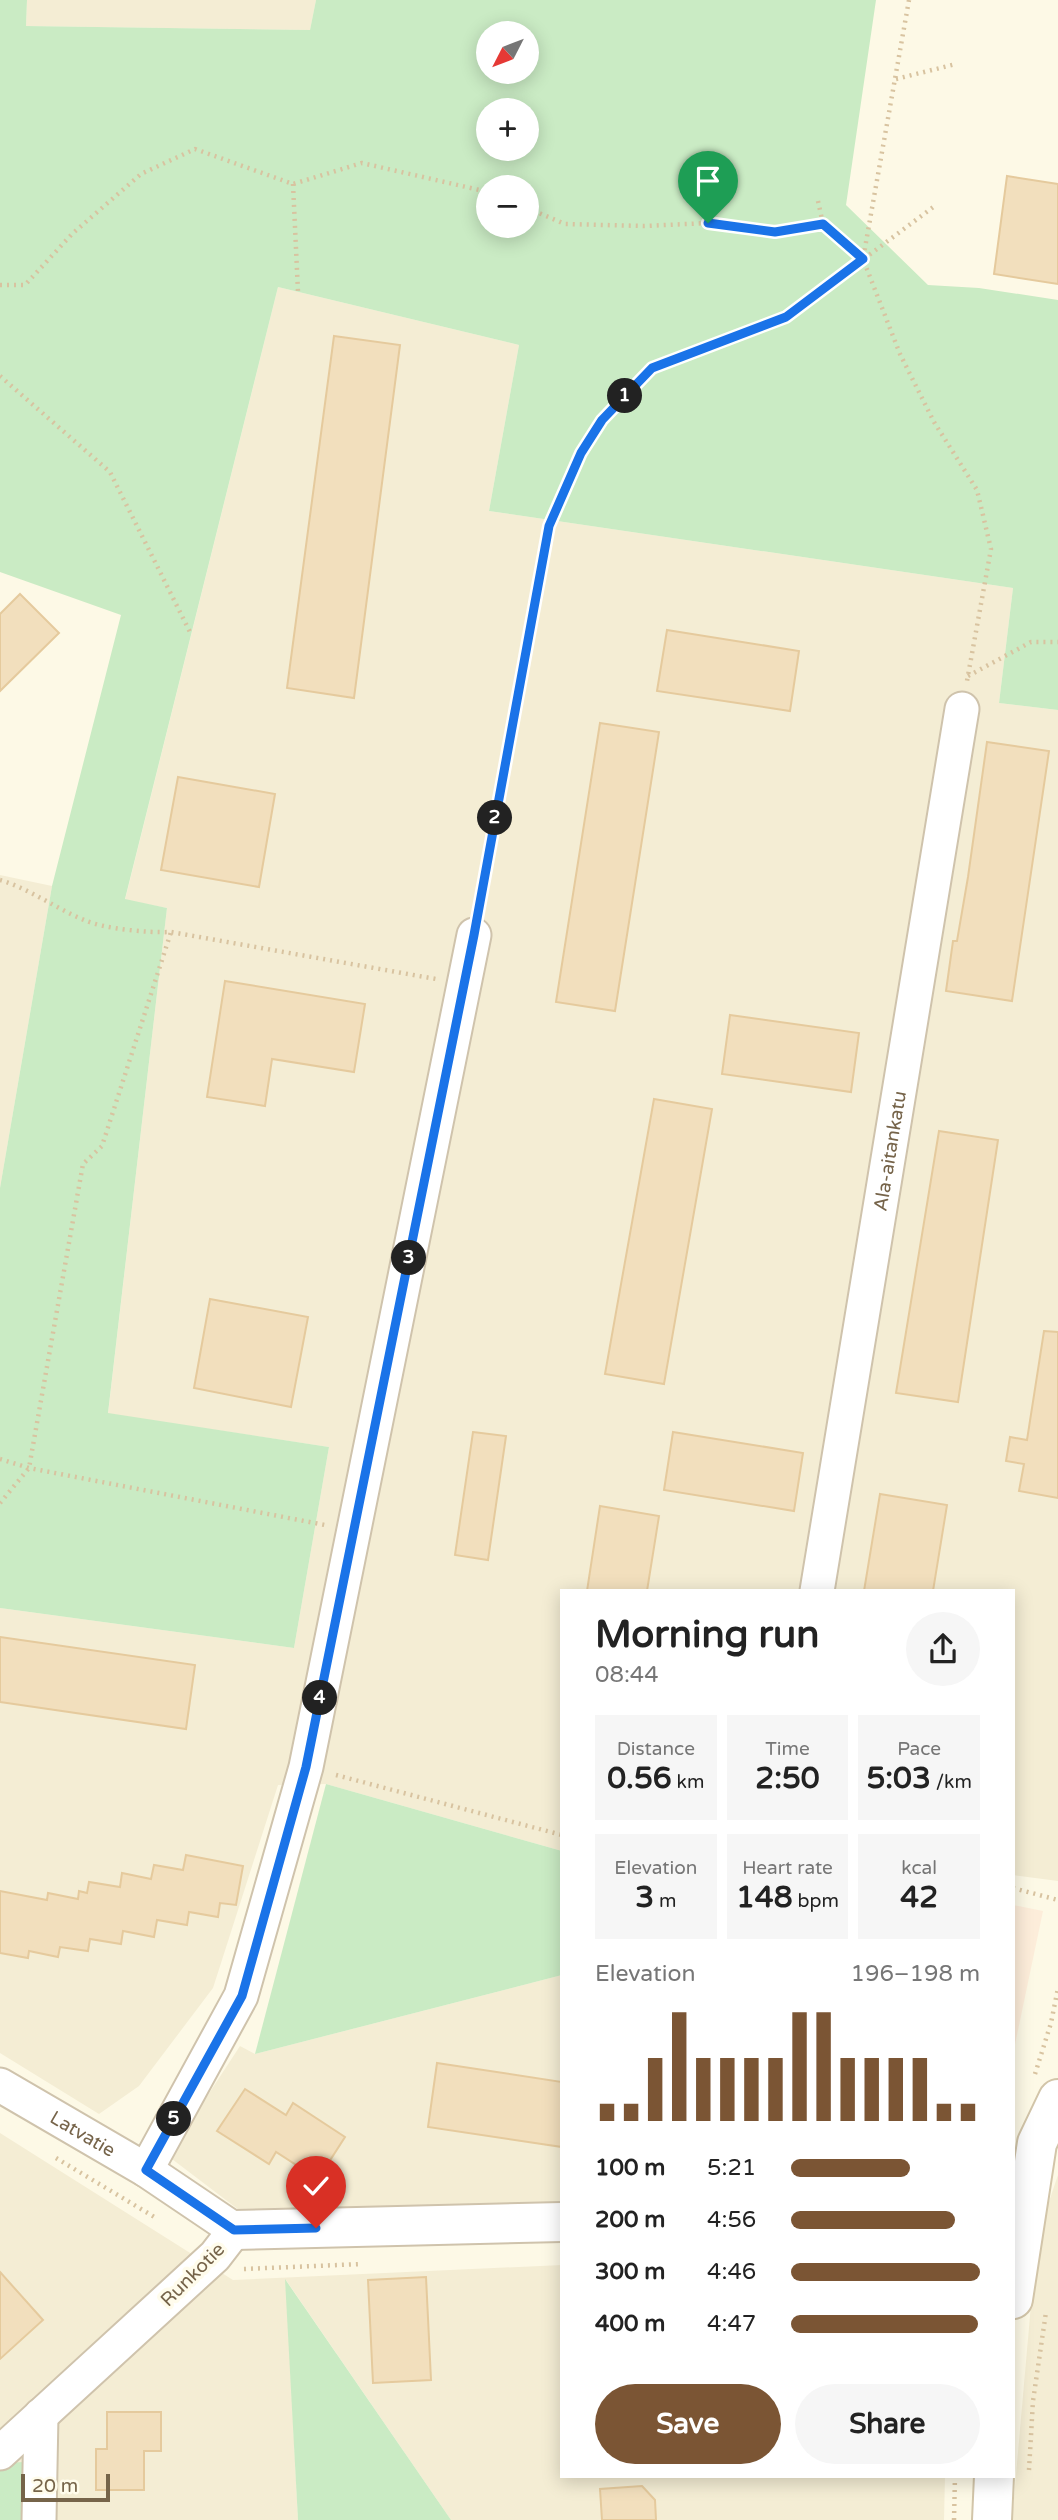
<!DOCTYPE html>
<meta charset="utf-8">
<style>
body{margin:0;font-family:"Varela Round",sans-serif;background:#f6f6f6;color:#222;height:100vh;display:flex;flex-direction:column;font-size:26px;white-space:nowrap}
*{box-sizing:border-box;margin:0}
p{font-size:23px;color:#767676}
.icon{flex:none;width:38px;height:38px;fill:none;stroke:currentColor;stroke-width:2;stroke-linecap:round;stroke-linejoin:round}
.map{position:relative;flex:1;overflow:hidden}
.panel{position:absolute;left:560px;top:1589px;width:455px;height:889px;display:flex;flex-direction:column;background:#fff;border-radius:0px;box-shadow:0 4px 18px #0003}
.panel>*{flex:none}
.needle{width:46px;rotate:228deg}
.buttons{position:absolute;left:476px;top:21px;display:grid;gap:14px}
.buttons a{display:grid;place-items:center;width:63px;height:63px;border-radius:50%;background:#fff;box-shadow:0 4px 18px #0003;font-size:35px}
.scale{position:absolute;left:21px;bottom:18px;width:89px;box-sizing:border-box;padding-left:7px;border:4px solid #76644a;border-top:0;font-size:19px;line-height:24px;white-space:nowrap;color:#76644a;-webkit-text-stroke:5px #fffcec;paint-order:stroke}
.pin{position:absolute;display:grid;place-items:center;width:60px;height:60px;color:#fff;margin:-72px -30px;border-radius:50% 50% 50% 0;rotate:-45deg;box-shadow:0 0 7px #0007}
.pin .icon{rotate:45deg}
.km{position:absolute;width:35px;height:35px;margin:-18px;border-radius:50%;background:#222;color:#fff;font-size:19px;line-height:35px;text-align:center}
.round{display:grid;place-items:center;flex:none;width:74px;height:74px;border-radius:37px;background:#f6f6f6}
.headline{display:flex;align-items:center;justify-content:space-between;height:119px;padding:0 35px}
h1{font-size:38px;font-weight:700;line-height:52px}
.figures{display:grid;grid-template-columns:repeat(3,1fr);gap:10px;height:119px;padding:7px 35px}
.figures div{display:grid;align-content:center;border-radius:0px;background:#f6f6f6;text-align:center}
.figures b{font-size:30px;font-weight:700}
.figures small{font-size:19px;font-weight:400}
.figures p{font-size:19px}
.chart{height:196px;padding:14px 35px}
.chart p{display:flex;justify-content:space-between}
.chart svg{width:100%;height:126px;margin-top:7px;stroke:#7b5534;stroke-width:6}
.primary-button{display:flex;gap:14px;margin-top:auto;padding:14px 35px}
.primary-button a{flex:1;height:80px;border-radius:42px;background:#7b5534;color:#fff;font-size:28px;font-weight:700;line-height:80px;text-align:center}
.primary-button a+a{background:#f6f6f6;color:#222}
ul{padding:0 35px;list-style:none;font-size:23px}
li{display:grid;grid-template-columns:112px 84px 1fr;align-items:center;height:52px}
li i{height:18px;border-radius:9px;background:#7b5534}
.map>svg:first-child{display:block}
.residential{fill:#f4edd4}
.commercial{fill:#fdedda}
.green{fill:#caebc4;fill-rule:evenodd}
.building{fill:#f2dfbd;stroke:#e5ca9d;stroke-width:2}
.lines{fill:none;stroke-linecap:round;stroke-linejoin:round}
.minor-casing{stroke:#cfc3ac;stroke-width:37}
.tertiary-casing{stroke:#cfc3ac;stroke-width:42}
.secondary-casing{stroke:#d2c5a9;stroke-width:42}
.path{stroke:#d8c3a0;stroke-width:4.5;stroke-dasharray:2 5;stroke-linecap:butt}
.minor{stroke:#fff;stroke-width:33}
.tertiary{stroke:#fff;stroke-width:38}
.secondary{stroke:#fff;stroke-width:38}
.route-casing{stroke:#fff;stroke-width:14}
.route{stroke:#1a73e8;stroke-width:9}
.labels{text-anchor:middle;stroke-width:7;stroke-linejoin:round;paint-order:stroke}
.street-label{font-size:19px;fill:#76644a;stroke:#fffcec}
</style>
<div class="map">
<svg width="1058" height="2520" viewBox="0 0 1058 2520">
<rect width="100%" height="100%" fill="#fdf9e6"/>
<!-- residential -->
<g class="residential">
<path d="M 27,0 L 316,0 L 310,30 L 26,26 Z"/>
<path d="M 278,287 L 519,345 L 489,511 L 1013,588 L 999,703 L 1058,710 L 1058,1881 L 1013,1875 L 1013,1591 L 562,1591 L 562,1851 L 326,1784 L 278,1785 L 213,1988 L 139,2086 L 99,2114 L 0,2053 L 0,1608 L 294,1648 L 329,1447 L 108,1414 L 167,908 L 125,900 Z"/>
<path d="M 0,875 L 52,886 L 0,1188 Z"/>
<path d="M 562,1975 L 562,2206 L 243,2213 L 168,2156 L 240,2046 L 255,2054 Z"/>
<path d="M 0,2133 L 233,2280 L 562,2265 L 562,2476 L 945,2476 L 944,2520 L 451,2520 L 286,2280 L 298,2520 L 0,2520 Z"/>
<path d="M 1058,2175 L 1058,2520 L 1012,2520 L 1037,2237 Z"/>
</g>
<!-- commercial -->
<path class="commercial" d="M 1013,1905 L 1043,1911 L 1013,2054 Z"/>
<!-- green -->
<g class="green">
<path d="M 0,0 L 27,0 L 26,26 L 310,30 L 316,0 L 876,0 L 846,205 L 928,285 L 979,288 L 1058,300 L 1058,710 L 999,703 L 1013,588 L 489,511 L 519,345 L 278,287 L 125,899 L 167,908 L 108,1413 L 329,1447 L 294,1648 L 0,1608 L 0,1188 L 52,886 L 121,615 L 0,572 ZM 488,33 L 527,33 L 527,72 L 488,72 ZM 488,110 L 527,110 L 527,149 L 488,149 ZM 527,187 L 527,226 L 488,226 L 488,187 Z"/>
<path d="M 326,1784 L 562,1851 L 562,1975 L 255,2054 Z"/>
<path d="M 285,2279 L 451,2520 L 298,2520 Z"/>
<path d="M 23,2462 L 32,2472 L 30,2520 L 0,2520 L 0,2470 L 7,2463 Z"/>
</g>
<!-- building -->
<g class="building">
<path d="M 1007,176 L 1058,184 L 1058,284 L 994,274 Z"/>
<path d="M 334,336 L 400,345 L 354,698 L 287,688 Z"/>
<path d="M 20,594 L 59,633 L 0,691 L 0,614 Z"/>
<path d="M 667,630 L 799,651 L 790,711 L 657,691 Z"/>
<path d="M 600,723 L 659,732 L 615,1011 L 556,1002 Z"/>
<path d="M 987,742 L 1049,751 L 1012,1001 L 946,991 L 953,941 L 957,941 L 968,877 Z"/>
<path d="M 178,777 L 275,794 L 259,887 L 161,870 Z"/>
<path d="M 225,981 L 365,1004 L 354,1072 L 272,1059 L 265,1106 L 207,1097 Z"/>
<path d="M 730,1015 L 859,1033 L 851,1092 L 722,1074 Z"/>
<path d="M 654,1099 L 712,1109 L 664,1384 L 605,1374 Z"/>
<path d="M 939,1131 L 998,1140 L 958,1402 L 896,1393 Z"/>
<path d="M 210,1299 L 308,1317 L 291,1407 L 194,1388 Z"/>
<path d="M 1044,1331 L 1058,1332 L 1058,1498 L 1019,1491 L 1024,1464 L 1006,1461 L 1010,1437 L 1027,1440 Z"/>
<path d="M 473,1432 L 506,1436 L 488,1560 L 455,1555 Z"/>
<path d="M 673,1432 L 803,1453 L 794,1511 L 664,1490 Z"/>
<path d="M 880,1494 L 947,1505 L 933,1591 L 864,1591 Z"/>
<path d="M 600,1506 L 659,1516 L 647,1591 L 587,1591 Z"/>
<path d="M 0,1637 L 195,1665 L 186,1729 L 0,1702 Z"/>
<path d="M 186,1855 L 243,1866 L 236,1905 L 220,1903 L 218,1917 L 189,1912 L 187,1925 L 157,1920 L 154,1937 L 123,1931 L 121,1944 L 90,1939 L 88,1951 L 60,1947 L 58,1957 L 29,1951 L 28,1958 L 0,1953 L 0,1891 L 47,1900 L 48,1893 L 78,1899 L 79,1891 L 87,1893 L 89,1882 L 120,1887 L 122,1873 L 151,1879 L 154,1865 L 183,1870 Z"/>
<path d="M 437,2063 L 562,2082 L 562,2147 L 428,2127 Z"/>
<path d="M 245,2089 L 286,2115 L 293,2103 L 345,2137 L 318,2179 L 276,2152 L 269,2164 L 217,2131 Z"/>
<path d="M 0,2272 L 43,2320 L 0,2359 Z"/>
<path d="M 426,2277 L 431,2380 L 373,2383 L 368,2280 Z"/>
<path d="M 107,2412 L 161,2412 L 161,2451 L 144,2451 L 144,2490 L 96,2490 L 96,2449 L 107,2449 Z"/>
<path d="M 642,2486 L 655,2500 L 656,2520 L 602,2520 L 600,2489 Z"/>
</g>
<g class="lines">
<defs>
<g id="minor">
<path id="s1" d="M 817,1591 L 962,709"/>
<path id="s2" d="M 0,2085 L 146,2170 L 235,2230 L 215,2256 L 0,2453"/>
<path d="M 146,2170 L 241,1996 L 306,1767 L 474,935"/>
<path d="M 39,2520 L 41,2415"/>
</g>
<path id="tertiary" d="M 235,2230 L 562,2222"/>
<g id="secondary">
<path d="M 1013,2299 L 1037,2143 L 1058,2099"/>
<path d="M 992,2520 L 994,2476"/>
</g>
</defs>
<!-- minor casing -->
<use href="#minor" class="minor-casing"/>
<!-- tertiary casing -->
<use href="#tertiary" class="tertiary-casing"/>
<!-- secondary casing -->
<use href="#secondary" class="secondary-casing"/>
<!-- path -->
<g class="path">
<path d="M 909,0 L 863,259 L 900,354 L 934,422 L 977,490 L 991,549 L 967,681"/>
<path d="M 896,79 L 956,64"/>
<path d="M 293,184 L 298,292"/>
<path d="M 818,201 L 823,224 L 863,259"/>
<path d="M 527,208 L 565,224 L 644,226 L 708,223 L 775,232 L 823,224"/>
<path d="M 0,285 L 25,285 L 72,234 L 141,174 L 195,149 L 293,184 L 362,163 L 488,192"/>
<path d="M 0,376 L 110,472 L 191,634"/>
<path d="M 968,676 L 1031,642 L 1058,642"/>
<path d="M 0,880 C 30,889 55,908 84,920 C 104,929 148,933 171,932 L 436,979"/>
<path d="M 479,907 L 549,526 L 581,453 L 602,420 L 652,368 L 786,317 L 936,205"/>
<path d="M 0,1459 L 29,1468 L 325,1525"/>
<path d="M 0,1503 L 29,1468 L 83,1164 L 102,1146 L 171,932"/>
<path d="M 336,1775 L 562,1835"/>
<path d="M 1013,1888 L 1058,1900"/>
<path d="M 1035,2074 L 1051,2023 L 1058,1988"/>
<path d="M 56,2158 L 156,2218"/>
<path d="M 244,2269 L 362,2264"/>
<path d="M 1029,2470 L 1033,2401 L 1046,2312"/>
<path d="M 954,2520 L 955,2476"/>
</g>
<!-- minor -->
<use href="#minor" class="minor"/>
<!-- tertiary -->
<use href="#tertiary" class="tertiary"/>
<!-- secondary -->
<use href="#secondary" class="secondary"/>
</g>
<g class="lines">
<defs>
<path id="route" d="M 316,2228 L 234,2230 L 146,2170 L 242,1996 L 306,1767 L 474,935 L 549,526 L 581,453 L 602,420 L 652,368 L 786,317 L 863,259 L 823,224 L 775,232 L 708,223"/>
</defs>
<!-- route casing -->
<use href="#route" class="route-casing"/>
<!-- route -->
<use href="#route" class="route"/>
</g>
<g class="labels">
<!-- street labels -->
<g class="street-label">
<text dy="7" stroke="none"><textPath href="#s1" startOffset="446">Ala-aitankatu</textPath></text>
<text dy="7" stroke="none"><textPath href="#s2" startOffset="96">Latvatie</textPath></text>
<text transform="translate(192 2274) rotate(-45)" y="7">Runkotie</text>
</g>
</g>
</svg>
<div class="buttons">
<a><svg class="needle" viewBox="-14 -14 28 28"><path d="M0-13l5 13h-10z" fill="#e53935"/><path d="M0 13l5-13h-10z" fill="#767676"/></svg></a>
<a>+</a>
<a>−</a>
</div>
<div class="scale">20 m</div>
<div class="pin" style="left:708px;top:223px;background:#1e9e55"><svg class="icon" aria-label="arrive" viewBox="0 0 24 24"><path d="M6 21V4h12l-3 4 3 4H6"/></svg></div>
<div class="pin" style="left:316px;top:2228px;background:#d93025"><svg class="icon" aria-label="check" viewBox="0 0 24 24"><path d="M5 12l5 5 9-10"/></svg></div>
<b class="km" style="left:625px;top:396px">1</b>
<b class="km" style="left:495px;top:818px">2</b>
<b class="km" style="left:409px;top:1258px">3</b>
<b class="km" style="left:320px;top:1698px">4</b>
<b class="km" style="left:174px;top:2119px">5</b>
<section class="panel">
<div class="headline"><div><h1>Morning run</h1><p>08:44</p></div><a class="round"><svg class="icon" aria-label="share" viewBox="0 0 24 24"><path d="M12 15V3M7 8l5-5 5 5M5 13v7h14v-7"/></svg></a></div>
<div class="figures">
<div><p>Distance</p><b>0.56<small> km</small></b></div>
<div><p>Time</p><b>2:50</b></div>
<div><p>Pace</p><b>5:03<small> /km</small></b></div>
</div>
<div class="figures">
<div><p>Elevation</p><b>3<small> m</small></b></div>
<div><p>Heart rate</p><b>148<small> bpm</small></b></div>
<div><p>kcal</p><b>42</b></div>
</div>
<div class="chart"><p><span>Elevation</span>196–198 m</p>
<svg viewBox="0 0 160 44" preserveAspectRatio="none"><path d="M5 44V38M15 44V38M25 44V22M35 44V6M45 44V22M55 44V22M65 44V22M75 44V22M85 44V6M95 44V6M105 44V22M115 44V22M125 44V22M135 44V22M145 44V38M155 44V38"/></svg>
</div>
<ul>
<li><b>100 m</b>5:21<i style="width:63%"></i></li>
<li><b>200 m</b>4:56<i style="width:87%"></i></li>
<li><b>300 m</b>4:46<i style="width:100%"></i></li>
<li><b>400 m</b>4:47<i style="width:99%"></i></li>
</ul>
<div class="primary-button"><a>Save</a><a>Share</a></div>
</section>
</div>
